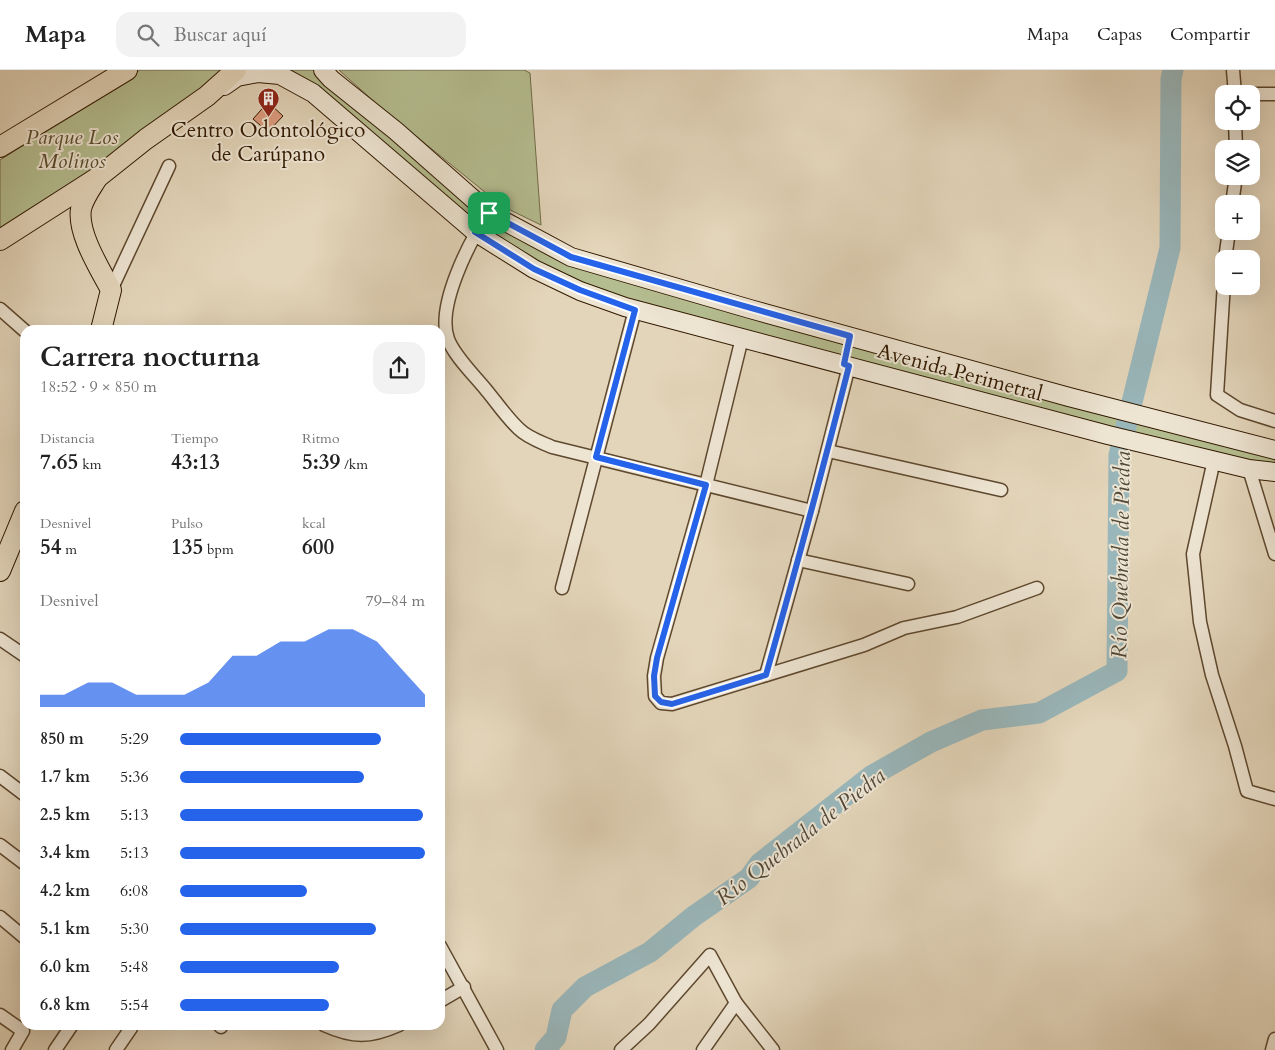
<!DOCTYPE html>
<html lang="es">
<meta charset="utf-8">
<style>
body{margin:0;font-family:Cardo,serif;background:#f2f2f2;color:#222;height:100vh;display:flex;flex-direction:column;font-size:19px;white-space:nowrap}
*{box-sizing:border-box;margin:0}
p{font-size:16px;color:#767676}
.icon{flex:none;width:28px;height:28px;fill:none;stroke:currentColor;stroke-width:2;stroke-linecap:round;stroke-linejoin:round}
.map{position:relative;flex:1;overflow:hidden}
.panel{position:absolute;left:20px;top:255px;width:425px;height:705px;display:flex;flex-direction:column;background:#fff;border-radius:15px;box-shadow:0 5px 20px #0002}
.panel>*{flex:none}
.fabs{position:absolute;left:1215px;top:15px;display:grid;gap:10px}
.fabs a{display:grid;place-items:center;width:45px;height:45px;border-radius:10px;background:#fff;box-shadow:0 5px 20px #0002;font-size:25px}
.pin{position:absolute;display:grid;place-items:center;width:42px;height:42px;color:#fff;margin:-21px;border-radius:10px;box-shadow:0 2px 8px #0006}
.round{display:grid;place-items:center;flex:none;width:52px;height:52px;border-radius:15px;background:#f2f2f2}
.summary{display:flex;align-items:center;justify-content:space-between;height:85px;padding:0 20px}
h1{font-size:28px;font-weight:600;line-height:38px}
.figures{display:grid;grid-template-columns:repeat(3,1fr);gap:8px;height:85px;padding:5px 20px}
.figures div{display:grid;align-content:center}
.figures b{font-size:21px;font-weight:600}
.figures small{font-size:14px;font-weight:400}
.figures p{font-size:14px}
.chart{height:140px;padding:10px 20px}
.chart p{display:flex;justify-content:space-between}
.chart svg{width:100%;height:90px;margin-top:5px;fill:#2563eb;opacity:.7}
ul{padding:0 20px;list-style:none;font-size:16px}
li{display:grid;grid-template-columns:80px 60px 1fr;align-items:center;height:38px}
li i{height:12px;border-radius:6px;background:#2563eb}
header{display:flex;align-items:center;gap:30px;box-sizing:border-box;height:70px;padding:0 25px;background:#fff;border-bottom:1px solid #e0e0e0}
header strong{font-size:24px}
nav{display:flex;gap:28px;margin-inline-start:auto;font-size:18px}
.search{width:350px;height:45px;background:#f2f2f2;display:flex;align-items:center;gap:12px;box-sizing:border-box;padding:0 18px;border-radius:15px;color:#767676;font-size:19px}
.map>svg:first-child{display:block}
.green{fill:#b4bd90;stroke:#726b48}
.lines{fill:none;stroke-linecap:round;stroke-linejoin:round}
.river{stroke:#99b6ba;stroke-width:21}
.building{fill:#dd9c7e;stroke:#311900}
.minor-casing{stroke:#5e482e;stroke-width:15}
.secondary-casing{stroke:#311900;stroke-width:20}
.trunk-casing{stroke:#311900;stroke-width:22}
.minor{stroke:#ede4d2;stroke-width:12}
.secondary{stroke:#ede4d2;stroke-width:18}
.trunk{stroke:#e3d5ba;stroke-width:20}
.route-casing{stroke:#fff;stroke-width:10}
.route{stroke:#2563eb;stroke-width:6}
.labels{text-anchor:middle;stroke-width:4;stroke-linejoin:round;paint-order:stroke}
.poi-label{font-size:21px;fill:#311900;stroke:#ede4d2}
.park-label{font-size:21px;font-style:italic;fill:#584a2b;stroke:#ede4d2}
.street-label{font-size:21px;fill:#311900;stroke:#ede4d2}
.water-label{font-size:22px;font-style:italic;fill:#504838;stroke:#ede4d2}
</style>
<header>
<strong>Mapa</strong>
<div class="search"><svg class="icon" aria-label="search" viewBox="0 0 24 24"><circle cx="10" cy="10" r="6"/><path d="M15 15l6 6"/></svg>Buscar aquí</div>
<nav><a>Mapa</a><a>Capas</a><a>Compartir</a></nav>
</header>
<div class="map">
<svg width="1275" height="980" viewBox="0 0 1275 980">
<rect width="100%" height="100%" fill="#e3d5ba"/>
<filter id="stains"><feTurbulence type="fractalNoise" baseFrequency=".004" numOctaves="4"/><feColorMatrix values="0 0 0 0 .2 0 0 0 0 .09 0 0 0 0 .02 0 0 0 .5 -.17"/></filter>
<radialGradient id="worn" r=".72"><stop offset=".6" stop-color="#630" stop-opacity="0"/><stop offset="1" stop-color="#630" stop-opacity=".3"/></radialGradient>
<!-- green -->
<g class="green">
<path d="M 140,0 L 227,0 L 93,100 L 0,159 L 0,90 Z"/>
<path d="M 245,0 L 317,0 L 489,143 L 571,187 L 1247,380 L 1275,389 L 1275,397 L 625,237 L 534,199 L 313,23 Z"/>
<path d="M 339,0 L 524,0 L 530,3 L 541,155 L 502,136 L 379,36 Z"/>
</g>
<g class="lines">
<!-- river -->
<path class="river" d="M 545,980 L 556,967 L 562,940 L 585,917 L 650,882 L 694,846 L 749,808 L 760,793 L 871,706 L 931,672 L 982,650 L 1039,643 L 1117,601 L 1119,385 L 1170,178 L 1171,9 L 1173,0"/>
</g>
<!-- building -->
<path class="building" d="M 268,32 L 283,46 L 268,62 L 253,49 Z"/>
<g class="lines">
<defs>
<g id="minor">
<path d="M 1233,0 L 1235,24"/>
<path d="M 1248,24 L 1275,24"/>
<path d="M 1235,51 L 1236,79"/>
<path d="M 1232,134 L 1236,106"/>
<path d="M 489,143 C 470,170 436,236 448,269 C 454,286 476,307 487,321 C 497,333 507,348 519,359 C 528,368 541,372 552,377 L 812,441"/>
<path d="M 1225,189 L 1229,161"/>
<path d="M 1224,213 L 1217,325 L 1240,340 L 1275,351"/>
<path d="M 111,220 L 169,96"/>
<path d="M 0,239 L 25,261"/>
<path d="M 742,268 L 706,415 L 657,588 L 654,606 L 655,626 L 661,633 L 672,634 L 864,575 L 904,558 L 957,547 L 1037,518"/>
<path d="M 828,381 L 1001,420"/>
<path d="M 1214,390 L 1193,484 L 1200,552 L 1212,605 L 1235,676 L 1247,721 L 1275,729"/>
<path d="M 1249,399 L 1275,484"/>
<path d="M 798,490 L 908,514"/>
<path d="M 562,518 L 635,240"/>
<path d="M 0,569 L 25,586"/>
<path d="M 766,605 L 812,441 L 849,296"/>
<path d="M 0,706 L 25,725"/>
<path d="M 0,775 L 25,794"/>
<path d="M 0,847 L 25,868"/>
<path d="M 440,876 L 497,980"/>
<path d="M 440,931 L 464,917"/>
<path d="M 0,945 L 23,961 L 12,980"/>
<path d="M 219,955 L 221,957"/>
<path d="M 324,955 C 353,968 370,968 399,955"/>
<path d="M 55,980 L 72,955"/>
<path d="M 116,980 L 131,958 L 128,955"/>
<path d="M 621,980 L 649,954 L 710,885 L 736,933 L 773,980"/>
<path d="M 703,980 L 736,933"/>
<path d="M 1272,980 L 1275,969"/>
</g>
<g id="secondary">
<path d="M 323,0 L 331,9 L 396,61 L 489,143 L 571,187 L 750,239 L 1069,327 L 1275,380"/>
<path d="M 224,16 L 237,7 L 258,3 L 280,5 L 313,23 L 475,162 L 534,199 L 580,221 L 625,237 L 1108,365 L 1249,399 L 1275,402"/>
</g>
<g id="trunk">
<path d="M 0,77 L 127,0"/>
<path d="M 96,110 C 91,118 83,129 81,139 C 77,163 100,199 111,220 L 101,260"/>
<path d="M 0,170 L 97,108 L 146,69 L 207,26 L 236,0"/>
<path d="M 0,501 L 25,441"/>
</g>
</defs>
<!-- minor casing -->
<use href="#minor" class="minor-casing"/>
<!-- secondary casing -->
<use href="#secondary" class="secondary-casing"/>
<!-- trunk casing -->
<use href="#trunk" class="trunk-casing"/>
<!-- minor -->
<use href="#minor" class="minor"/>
<!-- secondary -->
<use href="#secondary" class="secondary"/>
<!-- trunk -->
<use href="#trunk" class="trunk"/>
</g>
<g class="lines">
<defs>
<path id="route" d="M 489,143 L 571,187 L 850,266 L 844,294 L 849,296 C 823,399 795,502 766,605 L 672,634 L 661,632 L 655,626 L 654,606 L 657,588 L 706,415 L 596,387 L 635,240 L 580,220 L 534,199 L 475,162 Z"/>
</defs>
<!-- route casing -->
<use href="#route" class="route-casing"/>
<!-- route -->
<use href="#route" class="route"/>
</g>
<!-- icons -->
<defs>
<symbol id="building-pin" viewBox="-11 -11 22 30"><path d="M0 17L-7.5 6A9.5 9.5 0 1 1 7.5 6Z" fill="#8f2418" stroke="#ede4d2"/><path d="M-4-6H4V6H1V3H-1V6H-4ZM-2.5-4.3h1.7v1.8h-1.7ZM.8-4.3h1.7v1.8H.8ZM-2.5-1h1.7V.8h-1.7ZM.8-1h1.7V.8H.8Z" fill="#fff"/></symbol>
</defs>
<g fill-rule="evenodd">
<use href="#building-pin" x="256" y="16" width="25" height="34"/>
</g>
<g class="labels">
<!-- poi labels -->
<g class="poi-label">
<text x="268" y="67">Centro Odontológico<tspan x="268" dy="24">de Carúpano</tspan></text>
</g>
<!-- park labels -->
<g class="park-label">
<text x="72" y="74">Parque Los<tspan x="72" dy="24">Molinos</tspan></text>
</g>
<!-- street labels -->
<g class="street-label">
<text transform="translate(960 302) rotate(15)" y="7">Avenida Perimetral</text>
</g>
<!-- water labels -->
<g class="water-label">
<text transform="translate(1120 485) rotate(-89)" y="8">Río Quebrada de Piedra</text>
<text transform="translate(800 766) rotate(-38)" y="8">Río Quebrada de Piedra</text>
</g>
</g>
<rect width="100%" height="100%" filter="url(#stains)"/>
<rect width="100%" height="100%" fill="url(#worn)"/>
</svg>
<div class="fabs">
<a><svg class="icon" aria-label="locate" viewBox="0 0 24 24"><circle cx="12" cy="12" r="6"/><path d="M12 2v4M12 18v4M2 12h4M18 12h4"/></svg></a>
<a><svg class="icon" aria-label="layers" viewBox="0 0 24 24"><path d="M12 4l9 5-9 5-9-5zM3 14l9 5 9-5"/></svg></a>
<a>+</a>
<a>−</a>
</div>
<div class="pin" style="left:489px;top:143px;background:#1e9e55"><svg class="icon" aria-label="arrive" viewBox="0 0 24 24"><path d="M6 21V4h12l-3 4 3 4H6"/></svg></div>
<section class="panel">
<div class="summary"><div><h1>Carrera nocturna</h1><p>18:52 · 9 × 850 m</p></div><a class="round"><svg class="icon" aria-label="share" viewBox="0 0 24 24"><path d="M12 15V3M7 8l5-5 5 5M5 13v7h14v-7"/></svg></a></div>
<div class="figures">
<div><p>Distancia</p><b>7.65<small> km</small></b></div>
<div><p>Tiempo</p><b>43:13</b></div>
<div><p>Ritmo</p><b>5:39<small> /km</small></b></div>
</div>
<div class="figures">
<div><p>Desnivel</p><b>54<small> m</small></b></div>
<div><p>Pulso</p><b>135<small> bpm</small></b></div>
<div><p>kcal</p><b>600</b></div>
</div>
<div class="chart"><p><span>Desnivel</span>79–84 m</p>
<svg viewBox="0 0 160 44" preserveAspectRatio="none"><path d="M0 44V38L10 38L20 32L30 32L40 38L50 38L60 38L70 32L80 19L90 19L100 12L110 12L120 6L130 6L140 12L150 25L160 38V44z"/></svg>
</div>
<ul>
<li><b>850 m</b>5:29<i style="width:82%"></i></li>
<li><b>1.7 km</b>5:36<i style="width:75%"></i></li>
<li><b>2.5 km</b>5:13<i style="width:99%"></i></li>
<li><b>3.4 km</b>5:13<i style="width:100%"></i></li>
<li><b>4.2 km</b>6:08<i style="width:52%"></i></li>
<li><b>5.1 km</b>5:30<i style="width:80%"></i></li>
<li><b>6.0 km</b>5:48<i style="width:65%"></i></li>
<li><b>6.8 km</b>5:54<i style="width:61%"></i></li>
</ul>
</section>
</div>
